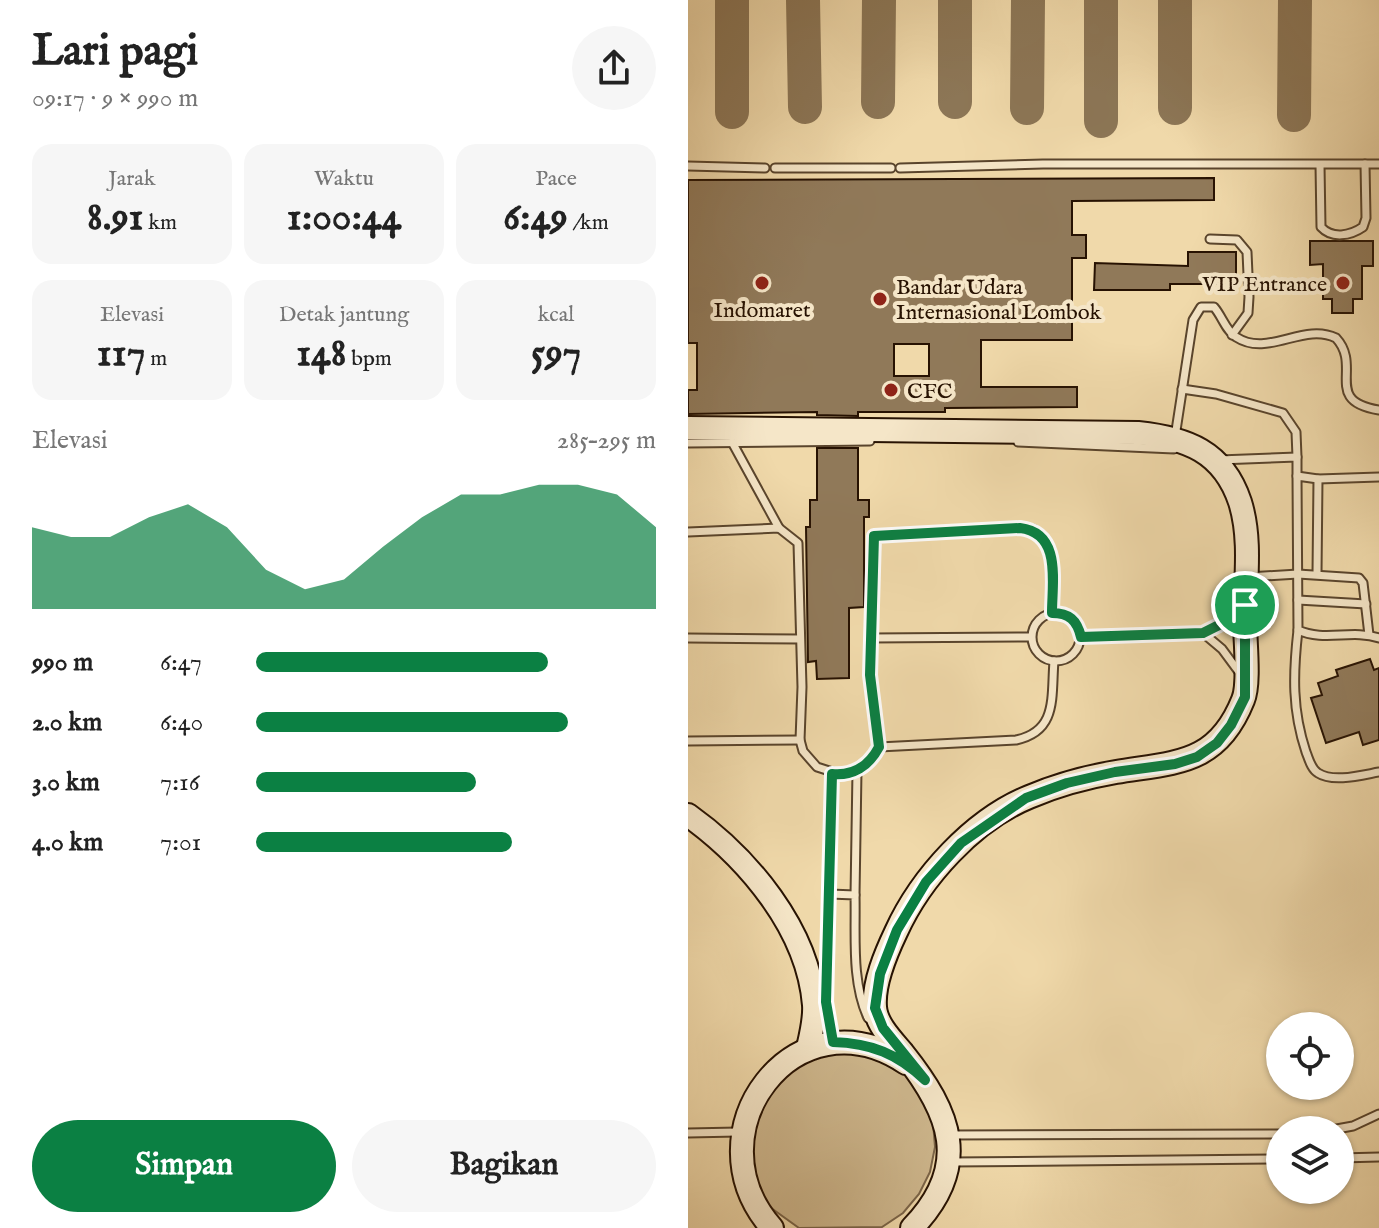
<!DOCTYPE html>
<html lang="id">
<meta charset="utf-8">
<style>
body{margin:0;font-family:"IM FELL English",serif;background:#f6f6f6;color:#222;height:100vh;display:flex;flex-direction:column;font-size:30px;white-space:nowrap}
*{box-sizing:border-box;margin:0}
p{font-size:26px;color:#767676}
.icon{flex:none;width:44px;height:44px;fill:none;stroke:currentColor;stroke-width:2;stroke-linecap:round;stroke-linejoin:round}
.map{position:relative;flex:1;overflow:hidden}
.drawer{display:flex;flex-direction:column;background:#fff;width:688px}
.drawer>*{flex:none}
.fabs{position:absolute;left:578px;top:1012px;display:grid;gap:16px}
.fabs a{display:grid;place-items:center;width:88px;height:88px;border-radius:50%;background:#fff;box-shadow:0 2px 6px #0004;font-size:40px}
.pin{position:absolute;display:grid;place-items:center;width:68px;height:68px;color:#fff;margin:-34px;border:4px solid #fff;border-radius:50%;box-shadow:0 2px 8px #0007}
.round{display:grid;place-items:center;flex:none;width:84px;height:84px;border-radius:42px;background:#f6f6f6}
.head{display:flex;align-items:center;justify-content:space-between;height:136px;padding:0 32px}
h1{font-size:44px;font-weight:700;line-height:60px}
.figures{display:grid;grid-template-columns:repeat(3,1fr);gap:12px;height:136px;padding:8px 32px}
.figures div{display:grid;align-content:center;border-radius:20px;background:#f6f6f6;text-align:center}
.figures b{font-size:40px;font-weight:700}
.figures small{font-size:22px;font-weight:400}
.figures p{font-size:22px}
.chart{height:224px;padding:16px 32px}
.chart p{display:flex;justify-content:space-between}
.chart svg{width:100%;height:144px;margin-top:8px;fill:#0b8043;opacity:.7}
.action{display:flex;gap:16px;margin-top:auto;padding:16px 32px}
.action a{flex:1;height:92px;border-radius:48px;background:#0b8043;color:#fff;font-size:32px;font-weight:700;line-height:92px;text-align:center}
.action a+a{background:#f6f6f6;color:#222}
ul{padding:0 32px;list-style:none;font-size:26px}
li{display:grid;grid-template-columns:128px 96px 1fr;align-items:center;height:60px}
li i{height:20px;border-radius:10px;background:#0b8043}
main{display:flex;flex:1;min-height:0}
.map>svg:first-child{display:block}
.green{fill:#ceb78d;stroke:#7a6448;stroke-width:2}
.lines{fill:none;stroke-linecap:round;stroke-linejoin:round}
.taxiway{stroke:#8c7656;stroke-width:34}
.building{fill:#907959;stroke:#271202;stroke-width:2;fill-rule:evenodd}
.lane-casing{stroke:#59442c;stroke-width:11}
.secondary-casing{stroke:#271202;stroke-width:26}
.lane{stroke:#f5e6c8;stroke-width:7}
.secondary{stroke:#f5e6c8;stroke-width:22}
.route-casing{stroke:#fff;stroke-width:16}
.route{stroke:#0b8043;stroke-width:10}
.poi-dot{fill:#8f2418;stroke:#f5e6c8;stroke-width:3}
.labels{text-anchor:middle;stroke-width:8;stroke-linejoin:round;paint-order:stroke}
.poi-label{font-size:22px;fill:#271202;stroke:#f5e6c8;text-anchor:start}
</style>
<main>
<section class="drawer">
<div class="head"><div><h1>Lari pagi</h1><p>09:17 · 9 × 990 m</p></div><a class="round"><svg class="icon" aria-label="share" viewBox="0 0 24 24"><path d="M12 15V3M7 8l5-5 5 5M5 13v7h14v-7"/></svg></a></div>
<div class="figures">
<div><p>Jarak</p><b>8.91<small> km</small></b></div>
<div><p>Waktu</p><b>1:00:44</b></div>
<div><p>Pace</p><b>6:49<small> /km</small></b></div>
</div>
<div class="figures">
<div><p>Elevasi</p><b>117<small> m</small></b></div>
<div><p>Detak jantung</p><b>148<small> bpm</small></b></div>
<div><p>kcal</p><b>597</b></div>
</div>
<div class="chart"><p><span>Elevasi</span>285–295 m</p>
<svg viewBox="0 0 160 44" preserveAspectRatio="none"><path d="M0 44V19L10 22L20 22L30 16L40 12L50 19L60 32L70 38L80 35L90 25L100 16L110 9L120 9L130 6L140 6L150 9L160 19V44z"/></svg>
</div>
<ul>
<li><b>990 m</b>6:47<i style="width:73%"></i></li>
<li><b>2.0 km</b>6:40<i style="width:78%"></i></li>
<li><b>3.0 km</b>7:16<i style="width:55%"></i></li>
<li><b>4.0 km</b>7:01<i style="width:64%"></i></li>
</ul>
<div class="action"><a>Simpan</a><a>Bagikan</a></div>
</section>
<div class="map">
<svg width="691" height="1228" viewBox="0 0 691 1228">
<rect width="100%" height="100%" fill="#f0d9aa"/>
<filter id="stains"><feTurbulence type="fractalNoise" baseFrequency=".0025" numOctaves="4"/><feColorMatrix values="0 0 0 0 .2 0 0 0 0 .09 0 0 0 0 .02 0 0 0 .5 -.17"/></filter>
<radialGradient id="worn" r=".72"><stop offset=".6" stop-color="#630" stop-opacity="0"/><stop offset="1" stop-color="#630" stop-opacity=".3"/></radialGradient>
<!-- green -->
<path class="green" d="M 157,1047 L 204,1062 L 223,1078 L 237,1099 L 245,1122 L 247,1147 L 242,1172 L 231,1194 L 215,1213 L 194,1227 L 111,1228 L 79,1205 L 66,1185 L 56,1137 L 88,1071 Z"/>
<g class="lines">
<!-- taxiway -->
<g class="taxiway">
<path d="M 44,0 L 44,112"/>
<path d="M 115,0 L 117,107"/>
<path d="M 413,0 L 413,121"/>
<path d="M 190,102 L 191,0"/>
<path d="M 267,102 L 267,0"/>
<path d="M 339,108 L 340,0"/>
<path d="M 487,108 L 487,0"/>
<path d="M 606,115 L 607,0"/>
</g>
</g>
<!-- building -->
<g class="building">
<path d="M 526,178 L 526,200 L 384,201 L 384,235 L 398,235 L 398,258 L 384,258 L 384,340 L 293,340 L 293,387 L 389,387 L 389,407 L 257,408 L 257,412 L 170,412 L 170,416 L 129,415 L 129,412 L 0,414 L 0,390 L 9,390 L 9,343 L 0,343 L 0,180 ZM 206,344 L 241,344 L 241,376 L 206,376 Z"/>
<path d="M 622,241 L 685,241 L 685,266 L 674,266 L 674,299 L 665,299 L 665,313 L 644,313 L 644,299 L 635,299 L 635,264 L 622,265 Z"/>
<path d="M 500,252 L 548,252 L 548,284 L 482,284 L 482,290 L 406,290 L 407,263 L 500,266 Z"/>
<path d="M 129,448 L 170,448 L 170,500 L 181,500 L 181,517 L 176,517 L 176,607 L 161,608 L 161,678 L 129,679 L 128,661 L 120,662 L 118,527 L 122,527 L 122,500 L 129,500 Z"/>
<path d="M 682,659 L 686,670 L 691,668 L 691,740 L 675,745 L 671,732 L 638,743 L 623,698 L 634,695 L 630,683 L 650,676 L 648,670 Z"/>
</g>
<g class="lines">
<defs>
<g id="lane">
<path d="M 632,165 L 633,227 C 644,239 662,236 675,227 L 678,218 L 677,164"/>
<path d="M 0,166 L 77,168"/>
<path d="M 87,168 L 203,168"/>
<path d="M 212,168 L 355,164 L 691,164"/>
<path d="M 522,239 L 549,240 L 559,252 L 561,297 L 560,313 L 544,335"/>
<path d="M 494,389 L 528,394 L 595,413 L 608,432 L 609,457"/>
<path d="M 487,437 L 505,320 L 513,307 L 526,307 C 534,316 538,331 548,337 C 580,358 615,322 648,338 C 675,367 634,401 691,410"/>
<path d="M 44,442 L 91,528"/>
<path d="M 330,442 L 486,449"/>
<path d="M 0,443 L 182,441"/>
<path d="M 531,460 L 609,457 L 609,476"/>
<path d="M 691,477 L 630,479 L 609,476 L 610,630 C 636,642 664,629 691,638"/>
<path d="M 0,532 L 91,528 L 110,543 L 114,687 L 112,740 L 115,751 L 129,767 L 154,775 L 176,766 L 191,747 L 182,675 L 185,540 L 188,534 L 345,529 C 372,548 364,584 364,613"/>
<path d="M 629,574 L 630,479"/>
<path d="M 560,577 L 610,574 L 671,578 L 675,583 L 681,635"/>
<path d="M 610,600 L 678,604"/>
<circle cx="368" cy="637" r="24"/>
<path d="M 610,630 C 605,674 604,710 618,752 C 621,759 623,769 630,773 C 645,783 674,775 691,772"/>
<path d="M 515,633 L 534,649 L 551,672"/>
<path d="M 393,637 L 515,633 L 537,622 L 552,610"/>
<path d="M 0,638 L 112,639"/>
<path d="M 183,638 L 343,637"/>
<path d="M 0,741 L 112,740"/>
<path d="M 191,747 L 328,740 C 370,731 363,697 366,661"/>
<path d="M 144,774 L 138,1002 L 144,1040"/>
<path d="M 142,894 L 167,895 C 168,935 163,981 180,1018"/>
<path d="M 167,895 L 169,771"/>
<path d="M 643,1130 L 665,1126 L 691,1114"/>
<path d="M 0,1133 L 50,1132"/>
<path d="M 262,1135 L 592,1134"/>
<path d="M 652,1158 L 691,1157"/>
<path d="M 262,1162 L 592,1159"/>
</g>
<g id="secondary">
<path d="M 0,428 L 450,433 C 498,438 535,451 552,502 C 564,540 557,583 557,622 C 557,641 562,684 555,700 C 529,765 488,762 428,772 C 399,777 369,785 341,797 C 285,820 233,877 208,932 C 198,953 185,983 187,1007 C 188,1024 204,1040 215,1053 C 263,1113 284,1166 224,1228"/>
<path d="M 0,815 C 60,858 120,929 126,1005 C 127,1019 123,1035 120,1048"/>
<path d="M 84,1228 C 0,1133 107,989 218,1063"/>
</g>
</defs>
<!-- lane casing -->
<use href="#lane" class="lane-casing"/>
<!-- secondary casing -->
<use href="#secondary" class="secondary-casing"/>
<!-- lane -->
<use href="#lane" class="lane"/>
<!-- secondary -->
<use href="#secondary" class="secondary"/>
</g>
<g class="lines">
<defs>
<path id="route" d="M 332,528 C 374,533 364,582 364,613 C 381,613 389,620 393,637 L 515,633 L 537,622 L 557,605 L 557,697 L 543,725 L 529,743 L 509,757 L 487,764 L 427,772 L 379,783 L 338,798 L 273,843 L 238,882 L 209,930 L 192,974 L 187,1008 L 195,1028 L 237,1080 C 210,1054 183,1043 145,1042 L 138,1002 L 144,774 C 165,776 181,766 191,747 L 182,675 L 186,536 Z"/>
</defs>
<!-- route casing -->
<use href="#route" class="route-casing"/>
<!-- route -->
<use href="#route" class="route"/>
</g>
<!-- markers -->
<g class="poi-dot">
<circle cx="74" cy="283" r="8"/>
<circle cx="655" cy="283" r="8"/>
<circle cx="192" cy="299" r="8"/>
<circle cx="203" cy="390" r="8"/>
</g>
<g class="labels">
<!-- poi labels -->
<g class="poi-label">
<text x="639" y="291" text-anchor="end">VIP Entrance</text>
<text x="208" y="294">Bandar Udara<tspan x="208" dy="25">Internasional Lombok</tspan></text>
<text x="74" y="317" text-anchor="middle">Indomaret</text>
<text x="219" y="398">CFC</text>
</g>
</g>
<rect width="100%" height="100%" filter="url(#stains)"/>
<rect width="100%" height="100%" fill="url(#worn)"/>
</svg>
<div class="fabs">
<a><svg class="icon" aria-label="locate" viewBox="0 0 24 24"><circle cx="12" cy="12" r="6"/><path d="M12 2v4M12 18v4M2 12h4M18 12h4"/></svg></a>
<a><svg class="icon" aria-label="layers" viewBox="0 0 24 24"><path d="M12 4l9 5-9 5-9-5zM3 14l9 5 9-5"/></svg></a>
</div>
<div class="pin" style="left:557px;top:605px;background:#1e9e55"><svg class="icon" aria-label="arrive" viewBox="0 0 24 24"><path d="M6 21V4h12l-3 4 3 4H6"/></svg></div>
</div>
</main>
